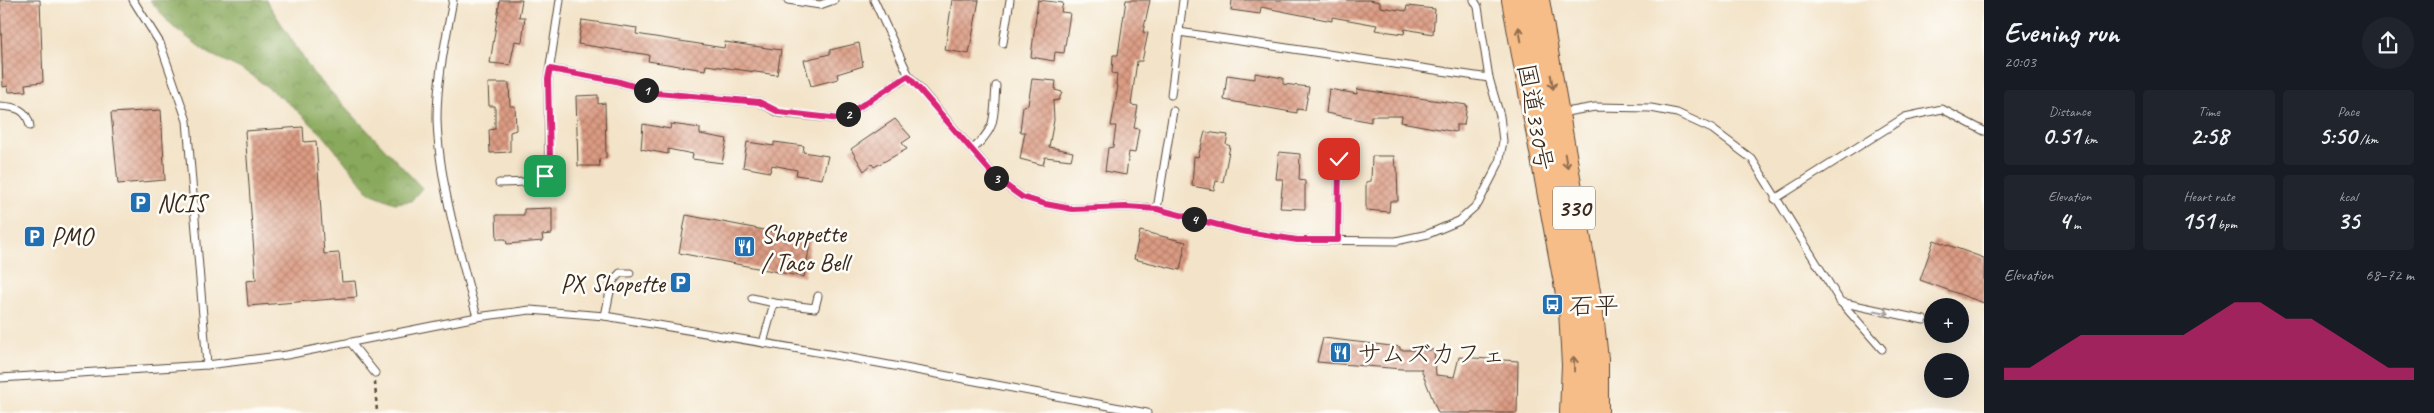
<!DOCTYPE html>
<meta charset="utf-8">
<style>
body{margin:0;font-family:Caveat,"Klee One",sans-serif;background:#20242c;color:#f1f3f6;height:100vh;display:flex;flex-direction:column;font-size:19px;white-space:nowrap}
*{box-sizing:border-box;margin:0}
p{font-size:16px;color:#9ea1a6}
.icon{flex:none;width:28px;height:28px;fill:none;stroke:currentColor;stroke-width:2;stroke-linecap:round;stroke-linejoin:round}
.map{position:relative;flex:1;overflow:hidden}
.details{display:flex;flex-direction:column;background:#171b24;width:450px}
.details>*{flex:none}
.controls{position:absolute;left:1924px;top:298px;display:grid;gap:10px}
.controls a{display:grid;place-items:center;width:45px;height:45px;border-radius:50%;background:#171b24;box-shadow:0 5px 20px #0002;font-size:25px}
.pin{position:absolute;display:grid;place-items:center;width:42px;height:42px;color:#fff;margin:-21px;border-radius:10px;box-shadow:0 2px 8px #0006}
.km{position:absolute;width:25px;height:25px;margin:-12px;border-radius:50%;background:#222;color:#fff;font-size:14px;line-height:25px;text-align:center}
.round{display:grid;place-items:center;flex:none;width:52px;height:52px;border-radius:26px;background:#20242c}
.head{display:flex;align-items:center;justify-content:space-between;height:85px;padding:0 20px}
h1{font-size:28px;font-weight:800;line-height:38px}
.metrics{display:grid;grid-template-columns:repeat(3,1fr);gap:8px;height:85px;padding:5px 20px}
.metrics div{display:grid;align-content:center;border-radius:5px;background:#20242c;text-align:center}
.metrics b{font-size:25px;font-weight:800}
.metrics small{font-size:14px;font-weight:400}
.metrics p{font-size:14px}
.chart{height:140px;padding:10px 20px}
.chart p{display:flex;justify-content:space-between}
.chart svg{width:100%;height:90px;margin-top:5px;fill:#db2777;opacity:.7}
main{display:flex;flex:1;min-height:0}
.map>svg:first-child{display:block}
.forest{fill:url(#forest-crowns);stroke:#626a3d}
.building{fill:url(#building-cross-hatch)}
.lines{fill:none;stroke-linecap:round;stroke-linejoin:round}
.service-casing{stroke:#574638;stroke-width:9}
.trunk-casing{stroke:#574638;stroke-width:26}
.path{stroke:#574638;stroke-width:2.5;stroke-dasharray:4 4;stroke-linecap:butt}
.service{stroke:#fff;stroke-width:7}
.trunk{stroke:#f7bd88;stroke-width:24}
.oneway{stroke:#906c4e}
.oneway2{stroke:#a79f9a}
.route-casing{stroke:#fff;stroke-width:10}
.route{stroke:#db2777;stroke-width:6}
.labels{text-anchor:middle;stroke-width:5;stroke-linejoin:round;paint-order:stroke}
.shield{fill:#fdfcf7;stroke:#75695f;stroke-width:1}
.shield-label{font-size:24px;font-weight:bold;fill:#3b2a1e}
.street-label{font-size:25px;fill:#3b2a1e;stroke:#fdfcf7}
.poi-label{font-size:25px;fill:#3b2a1e;stroke:#fdfcf7;text-anchor:start}
</style>
<main>
<div class="map">
<svg width="1984" height="413" viewBox="0 0 1984 413">
<defs>
<pattern id="forest-crowns" width="20" height="18" patternUnits="userSpaceOnUse" patternTransform="scale(1.25)"><rect width="20" height="18" fill="#89a95c"/><path d="M2 6a3 3 0 1 1 6 0M12 15a3 3 0 1 1 6 0" fill="none" stroke="#718a4b"/></pattern>
<pattern id="building-cross-hatch" width="8" height="8" patternUnits="userSpaceOnUse" patternTransform="scale(1.25)"><rect width="8" height="8" fill="#dc9b83"/><path d="M0 0l8 8M0 8l8-8" fill="none" stroke="#b47f6b"/></pattern>
</defs>
<rect width="100%" height="100%" fill="#fdfcf7"/>
<filter id="ink" filterUnits="userSpaceOnUse"><feTurbulence type="fractalNoise" baseFrequency=".02" numOctaves="2"/><feDisplacementMap in="SourceGraphic" scale="10" xChannelSelector="R" yChannelSelector="G"/><feConvolveMatrix kernelMatrix="1 2 1 2 8 2 1 2 1" color-interpolation-filters="sRGB"/></filter>
<filter id="wash" filterUnits="userSpaceOnUse"><feTurbulence type="fractalNoise" baseFrequency=".0096" numOctaves="4" result="noise"/><feDisplacementMap in="SourceGraphic" scale="20" xChannelSelector="R" yChannelSelector="G"/><feGaussianBlur stdDeviation="1.12" result="paint"/><feColorMatrix in="noise" values="0 0 0 0 0 0 0 0 0 0 0 0 0 0 0 0 0 1.4 0 .05"/><feComposite in="paint" operator="in"/></filter>
<g filter="url(#wash)">
<rect width="100%" height="100%" fill="#f3e3c8"/>
<!-- forest -->
<path class="forest" d="M 150,0 L 266,0 L 313,73 L 422,188 L 411,201 L 395,203 L 370,193 L 323,135 L 292,106 L 249,73 L 208,53 L 171,25 Z"/>
<g id="blocks">
<!-- building -->
<g class="building">
<path d="M 0,0 L 40,0 L 43,82 L 25,84 L 26,91 L 9,92 L 8,86 L 3,87 Z"/>
<path d="M 500,0 L 522,0 L 519,17 L 525,17 L 522,42 L 515,41 L 510,65 L 490,63 Z"/>
<path d="M 952,0 L 979,0 L 969,54 L 945,50 Z"/>
<path d="M 1038,0 L 1063,3 L 1061,12 L 1070,13 L 1064,53 L 1055,52 L 1054,61 L 1031,57 Z"/>
<path d="M 1126,0 L 1150,0 L 1143,32 L 1148,33 L 1142,61 L 1137,61 L 1131,105 L 1138,106 L 1134,128 L 1139,129 L 1135,153 L 1129,152 L 1126,175 L 1105,171 L 1108,148 L 1113,147 L 1116,126 L 1111,126 L 1118,86 L 1116,85 L 1117,74 L 1112,73 L 1113,55 L 1118,55 Z"/>
<path d="M 1232,0 L 1369,0 L 1380,2 L 1380,7 L 1406,11 L 1407,6 L 1435,9 L 1433,34 L 1405,29 L 1404,34 L 1375,30 L 1377,25 L 1332,17 L 1332,21 L 1261,7 L 1260,14 L 1231,10 Z"/>
<path d="M 582,20 L 637,28 L 636,34 L 724,48 L 725,42 L 781,50 L 777,75 L 706,65 L 705,70 L 648,61 L 649,55 L 578,44 Z"/>
<path d="M 859,43 L 863,66 L 837,74 L 838,79 L 811,86 L 804,60 L 830,54 L 830,50 Z"/>
<path d="M 1255,73 L 1283,78 L 1283,84 L 1309,87 L 1305,110 L 1297,109 L 1297,113 L 1224,100 L 1227,75 L 1255,79 Z"/>
<path d="M 1032,79 L 1056,81 L 1055,90 L 1062,92 L 1059,100 L 1053,101 L 1054,120 L 1049,147 L 1073,152 L 1071,160 L 1045,157 L 1043,165 L 1020,159 L 1025,132 L 1020,132 L 1023,106 L 1028,105 Z"/>
<path d="M 488,83 L 509,83 L 510,106 L 515,106 L 516,130 L 510,132 L 510,152 L 490,153 L 489,130 L 495,129 L 495,106 L 489,106 Z"/>
<path d="M 1329,89 L 1357,94 L 1357,89 L 1467,105 L 1464,125 L 1456,125 L 1456,132 L 1401,122 L 1402,116 L 1371,116 L 1371,122 L 1326,113 Z"/>
<path d="M 598,95 L 598,104 L 605,103 L 606,158 L 599,159 L 600,166 L 578,166 L 576,96 Z"/>
<path d="M 161,110 L 165,180 L 118,184 L 111,113 Z"/>
<path d="M 895,119 L 911,137 L 902,143 L 907,149 L 874,167 L 872,164 L 864,171 L 851,149 Z"/>
<path d="M 643,124 L 670,129 L 671,124 L 700,128 L 700,134 L 727,139 L 722,163 L 692,159 L 693,154 L 668,149 L 668,154 L 641,149 Z"/>
<path d="M 303,127 L 304,142 L 316,141 L 324,254 L 339,253 L 342,282 L 355,281 L 357,297 L 248,306 L 246,281 L 256,280 L 245,131 Z"/>
<path d="M 1205,132 L 1228,135 L 1226,144 L 1230,146 L 1223,182 L 1216,181 L 1214,190 L 1192,186 L 1194,156 L 1198,157 Z"/>
<path d="M 747,142 L 774,146 L 774,142 L 804,146 L 803,152 L 828,156 L 822,179 L 796,175 L 797,170 L 772,165 L 770,172 L 743,167 Z"/>
<path d="M 1279,152 L 1300,154 L 1299,180 L 1305,181 L 1305,209 L 1280,208 L 1283,179 L 1276,179 Z"/>
<path d="M 1372,156 L 1394,156 L 1395,167 L 1397,167 L 1398,201 L 1390,201 L 1389,212 L 1366,210 L 1366,182 L 1371,181 Z"/>
<path d="M 552,208 L 552,234 L 542,235 L 543,241 L 507,244 L 506,239 L 497,239 L 496,215 L 524,215 L 524,209 Z"/>
<path d="M 686,215 L 811,239 L 804,277 L 679,253 Z"/>
<path d="M 1140,231 L 1186,242 L 1180,270 L 1134,259 Z"/>
<path d="M 1934,240 L 1984,258 L 1984,303 L 1920,280 Z"/>
<path d="M 1323,338 L 1400,347 L 1400,350 L 1434,350 L 1436,375 L 1454,377 L 1459,357 L 1518,361 L 1517,413 L 1438,413 L 1421,369 L 1402,369 L 1317,362 Z"/>
</g>
</g>
</g>
<g filter="url(#ink)">
<use href="#blocks" fill-opacity="0" stroke="#574638" stroke-width="1"/>
<g class="lines">
<defs>
<g id="service">
<path d="M 133,0 L 160,43 L 187,121 L 207,365"/>
<path d="M 453,0 C 446,39 437,78 437,118 C 438,179 461,257 477,317"/>
<path d="M 788,0 L 820,5 L 834,0"/>
<path d="M 874,0 L 909,76 L 997,179 L 1022,197 L 1045,204 L 1072,209 L 1126,207 L 1157,209 L 1241,231 L 1297,240 L 1396,241 L 1428,234 L 1459,221 L 1478,204 L 1499,163 L 1503,141 L 1500,116 L 1489,78 L 1478,7 L 1474,0"/>
<path d="M 1179,32 L 1489,78"/>
<path d="M 1003,43 L 1010,0"/>
<path d="M 550,69 L 616,81 L 657,93 L 759,102 L 779,113 L 840,119 L 909,76"/>
<path d="M 1171,95 L 1183,0"/>
<path d="M 0,106 C 16,107 27,109 30,126"/>
<path d="M 1560,113 L 1595,107 L 1651,108 L 1677,113 L 1712,129 L 1752,159 L 1840,301 L 1882,349"/>
<path d="M 972,150 C 998,126 993,119 996,86"/>
<path d="M 499,183 C 517,182 539,185 549,168 L 548,79 L 560,0"/>
<path d="M 1775,199 L 1905,117 L 1942,109 L 1984,131"/>
<path d="M 1157,209 L 1173,111"/>
<path d="M 1338,240 L 1339,159"/>
<path d="M 752,298 L 774,303 L 763,343"/>
<path d="M 1840,302 L 1924,320"/>
<path d="M 774,303 L 815,308 L 818,296"/>
<path d="M 605,316 L 612,282 L 620,273 L 630,273"/>
<path d="M 351,343 L 375,373"/>
<path d="M 0,378 L 207,365 L 287,355 L 477,317 L 530,310 L 605,316 L 846,357 L 1147,413"/>
</g>
<g id="trunk">
<path d="M 1514,0 L 1571,310 L 1574,365 L 1572,413"/>
<path d="M 1537,0 L 1590,303 L 1596,360 L 1596,413"/>
</g>
</defs>
<!-- service casing -->
<use href="#service" class="service-casing"/>
<!-- trunk casing -->
<use href="#trunk" class="trunk-casing"/>
<!-- path -->
<path class="path" d="M 375,382 L 377,413"/>
<!-- service -->
<use href="#service" class="service"/>
<!-- trunk -->
<use href="#trunk" class="trunk"/>
</g>
<!-- one-way arrows -->
<defs><path id="oneway-shaft" d="M-6 0H5M1.5-3L5.5 0L1.5 3" fill="none" stroke-width="1.6" stroke-linecap="round" stroke-linejoin="round" transform="scale(1.25)"/></defs>
<g class="oneway">
<use href="#oneway-shaft" transform="translate(1520 34) rotate(-100)"/>
<use href="#oneway-shaft" transform="translate(1552 82) rotate(80)"/>
<use href="#oneway-shaft" transform="translate(1566 161) rotate(80)"/>
<use href="#oneway-shaft" transform="translate(1574 364) rotate(-91)"/>
</g>
<use class="oneway2" href="#oneway-shaft" transform="translate(1882 312) rotate(12)"/>
</g>
<g class="lines" filter="url(#ink)">
<defs>
<path id="route" d="M 545,176 L 549,168 L 550,158 L 548,79 L 550,69 L 616,81 L 657,93 L 759,102 L 779,112 L 840,119 L 908,76 L 997,179 L 1022,197 L 1045,204 L 1072,209 L 1126,207 L 1157,209 L 1241,231 L 1297,240 L 1338,240 L 1339,159"/>
</defs>
<!-- route casing -->
<use href="#route" class="route-casing"/>
<!-- route -->
<use href="#route" class="route"/>
</g>
<!-- icons -->
<defs>
<symbol id="parking-square" viewBox="-11 -11 22 22"><rect x="-9" y="-9" width="18" height="18" rx="4" fill="#1f6fb2" stroke="#fdfcf7"/><path d="M-3.5-5.5H1a3.5 3.5 0 0 1 0 7H-1V5.5H-3.5ZM-1-3.4V-.6H.8a1.4 1.4 0 0 0 0-2.8Z" fill="#fff"/></symbol>
<symbol id="restaurant-square" viewBox="-11 -11 22 22"><rect x="-9" y="-9" width="18" height="18" rx="4" fill="#1f6fb2" stroke="#fdfcf7"/><path d="M-5-6h1v4h1v-4h1v4h1v-4h1v5L-1.5 .5V6h-2V.5L-5-1ZM5-6V6H3V1.5H1.5Q1.5-4 5-6Z" fill="#fff"/></symbol>
<symbol id="bus-square" viewBox="-11 -11 22 22"><rect x="-9" y="-9" width="18" height="18" rx="4" fill="#1f6fb2" stroke="#fdfcf7"/><path d="M-5-6H5V4H4V6H2V4H-2V6H-4V4H-5ZM-3.5-4V0h7V-4ZM-3.5 1.2v1.5H-2V1.2ZM2 1.2v1.5H3.5V1.2Z" fill="#fff"/></symbol>
</defs>
<g fill-rule="evenodd">
<use href="#parking-square" x="128" y="190" width="25" height="25"/>
<use href="#parking-square" x="22" y="224" width="25" height="25"/>
<use href="#restaurant-square" x="732" y="234" width="25" height="25"/>
<use href="#parking-square" x="668" y="270" width="25" height="25"/>
<use href="#bus-square" x="1540" y="292" width="25" height="25"/>
<use href="#restaurant-square" x="1328" y="340" width="25" height="25"/>
</g>
<g class="labels">
<!-- shield labels -->
<rect class="shield" x="1553" y="186.5" width="42" height="43" rx="4"/>
<g class="shield-label">
<text x="1574" y="216">330</text>
</g>
<!-- street labels -->
<g class="street-label">
<text transform="translate(1536 117) rotate(80)" y="9">国道330号</text>
</g>
<!-- poi labels -->
<g class="poi-label">
<text x="157" y="212">NCIS</text>
<text x="761" y="242">Shoppette<tspan x="761" dy="29">/ Taco Bell</tspan></text>
<text x="51" y="245">PMO</text>
<text x="665" y="292" text-anchor="end">PX Shopette</text>
<text x="1569" y="314">石平</text>
<text x="1357" y="362">サムズカフェ</text>
</g>
</g>
</svg>
<div class="controls">
<a>+</a>
<a>−</a>
</div>
<div class="pin" style="left:545px;top:176px;background:#1e9e55"><svg class="icon" aria-label="arrive" viewBox="0 0 24 24"><path d="M6 21V4h12l-3 4 3 4H6"/></svg></div>
<div class="pin" style="left:1339px;top:159px;background:#d93025"><svg class="icon" aria-label="check" viewBox="0 0 24 24"><path d="M5 12l5 5 9-10"/></svg></div>
<b class="km" style="left:646px;top:90px">1</b>
<b class="km" style="left:848px;top:114px">2</b>
<b class="km" style="left:996px;top:178px">3</b>
<b class="km" style="left:1194px;top:219px">4</b>
</div>
<section class="details">
<div class="head"><div><h1>Evening run</h1><p>20:03</p></div><a class="round"><svg class="icon" aria-label="share" viewBox="0 0 24 24"><path d="M12 15V3M7 8l5-5 5 5M5 13v7h14v-7"/></svg></a></div>
<div class="metrics">
<div><p>Distance</p><b>0.51<small> km</small></b></div>
<div><p>Time</p><b>2:58</b></div>
<div><p>Pace</p><b>5:50<small> /km</small></b></div>
</div>
<div class="metrics">
<div><p>Elevation</p><b>4<small> m</small></b></div>
<div><p>Heart rate</p><b>151<small> bpm</small></b></div>
<div><p>kcal</p><b>35</b></div>
</div>
<div class="chart"><p><span>Elevation</span>68–72 m</p>
<svg viewBox="0 0 160 44" preserveAspectRatio="none"><path d="M0 44V38L10 38L20 30L30 22L40 22L50 22L60 22L70 22L80 14L90 6L100 6L110 14L120 14L130 22L140 30L150 38L160 38V44z"/></svg>
</div>
</section>
</main>
